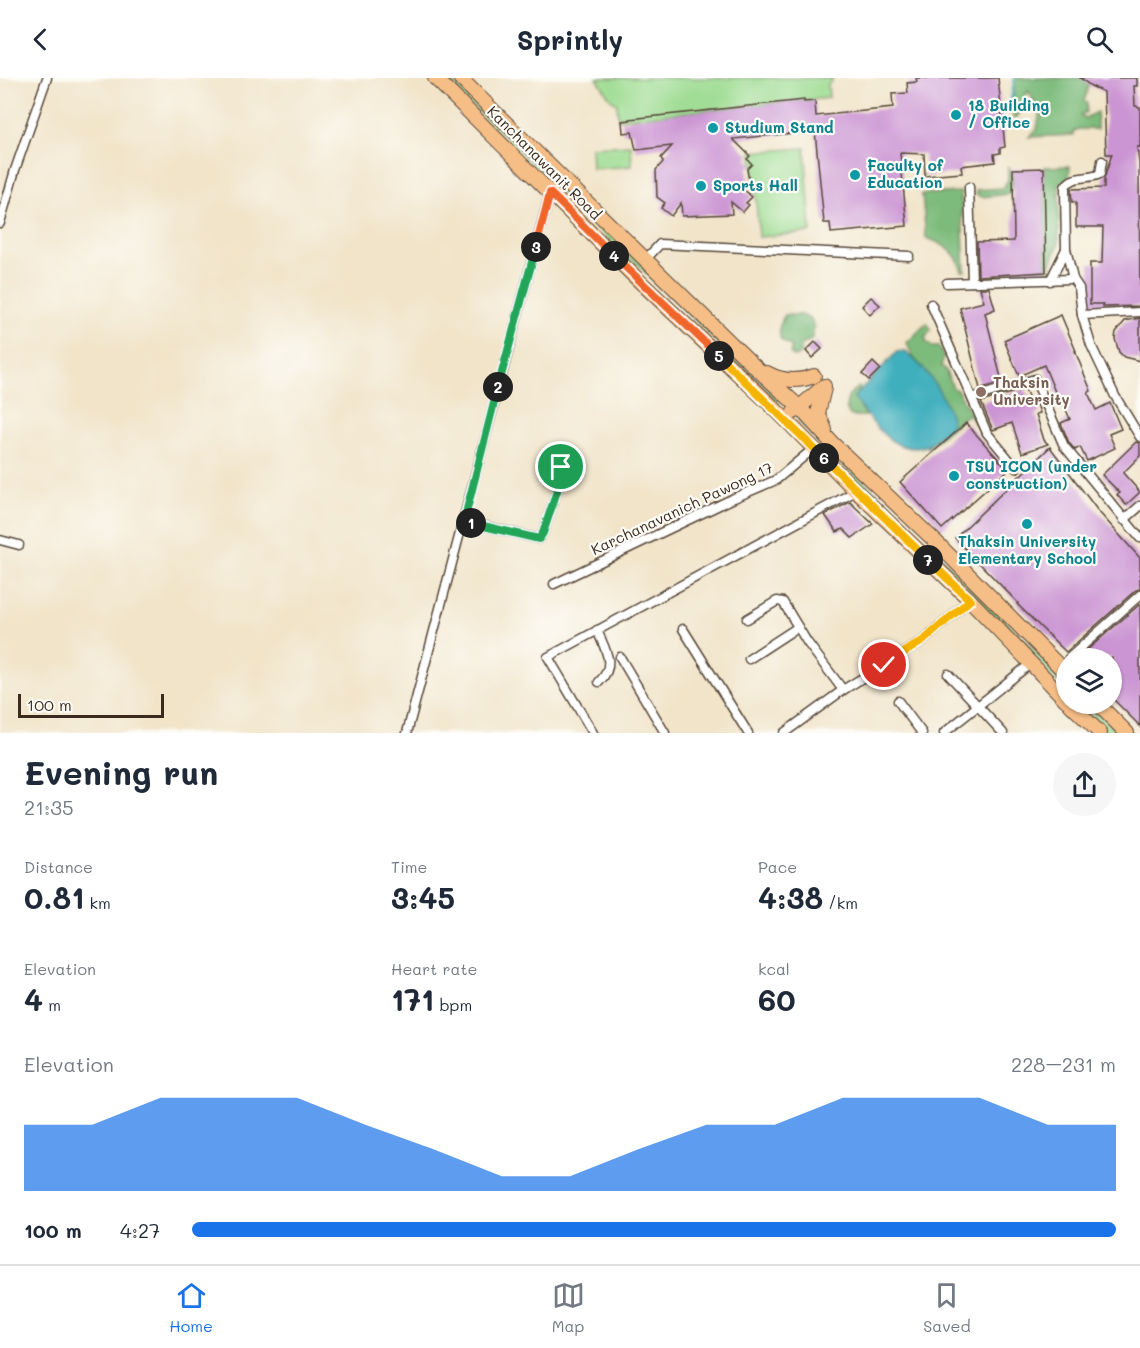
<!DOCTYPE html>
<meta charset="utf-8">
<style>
body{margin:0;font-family:Mali,sans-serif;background:#f6f6f7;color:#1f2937;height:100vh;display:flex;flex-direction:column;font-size:22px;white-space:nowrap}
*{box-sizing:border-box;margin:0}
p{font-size:20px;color:#747a83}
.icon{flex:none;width:33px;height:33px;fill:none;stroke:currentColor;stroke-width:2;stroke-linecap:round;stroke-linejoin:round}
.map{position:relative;height:655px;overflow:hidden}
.details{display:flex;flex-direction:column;background:#fff;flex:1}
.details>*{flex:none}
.controls{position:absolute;left:1056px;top:570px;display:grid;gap:12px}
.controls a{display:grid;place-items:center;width:66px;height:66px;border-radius:50%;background:#fff;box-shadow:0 2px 4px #0004;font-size:30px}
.scale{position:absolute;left:18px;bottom:15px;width:146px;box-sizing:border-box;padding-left:6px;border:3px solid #3b2a1e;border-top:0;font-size:16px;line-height:21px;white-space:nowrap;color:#3b2a1e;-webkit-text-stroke:4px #fdfcf7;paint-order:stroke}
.pin{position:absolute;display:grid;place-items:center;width:51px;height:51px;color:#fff;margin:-26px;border:3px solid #fff;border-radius:50%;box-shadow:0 2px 6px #0007}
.km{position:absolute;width:30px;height:30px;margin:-15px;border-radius:50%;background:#222;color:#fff;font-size:16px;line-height:30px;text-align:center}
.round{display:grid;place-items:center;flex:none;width:63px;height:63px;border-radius:32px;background:#f6f6f7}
.summary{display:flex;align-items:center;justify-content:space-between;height:102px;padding:0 24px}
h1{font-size:33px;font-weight:800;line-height:45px}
.figures{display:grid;grid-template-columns:repeat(3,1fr);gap:9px;height:102px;padding:6px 24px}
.figures div{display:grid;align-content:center}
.figures b{font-size:30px;font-weight:800}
.figures small{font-size:16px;font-weight:400}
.figures p{font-size:16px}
.chart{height:168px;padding:12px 24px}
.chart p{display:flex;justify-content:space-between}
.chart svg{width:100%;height:108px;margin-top:6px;fill:#1a73e8;opacity:.7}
ul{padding:0 24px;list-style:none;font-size:20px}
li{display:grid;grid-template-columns:96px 72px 1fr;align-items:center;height:45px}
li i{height:15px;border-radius:8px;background:#1a73e8}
header{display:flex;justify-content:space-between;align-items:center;height:78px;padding:0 24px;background:#fff;font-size:27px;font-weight:800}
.tabs{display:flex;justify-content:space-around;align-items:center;height:84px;border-top:2px solid #e0e1e3;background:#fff;font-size:16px;color:#747a83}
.tabs a{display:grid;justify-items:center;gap:3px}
.tabs .on{color:#1a73e8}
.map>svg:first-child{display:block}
.green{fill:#9cdb91;stroke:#6c8258;stroke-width:1.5}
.forest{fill:#7dbb7b;stroke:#5c724c;stroke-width:1.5}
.water{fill:#40afbd;stroke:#3e6c6e;stroke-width:1.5}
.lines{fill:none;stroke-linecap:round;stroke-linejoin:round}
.stream{stroke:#40afbd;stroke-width:3}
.building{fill:#cb94d3}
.street-casing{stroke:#564638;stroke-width:11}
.primary-casing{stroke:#564638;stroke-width:16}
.street{stroke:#fff;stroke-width:8}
.primary{stroke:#f6be87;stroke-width:14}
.split-1-casing{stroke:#fff;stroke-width:12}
.split-2-casing{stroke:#fff;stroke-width:12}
.split-3-casing{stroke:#fff;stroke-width:12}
.split-4-casing{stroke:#fff;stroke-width:12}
.split-5-casing{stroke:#fff;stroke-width:12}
.split-6-casing{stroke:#fff;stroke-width:12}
.split-7-casing{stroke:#fff;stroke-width:12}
.split-8-casing{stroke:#fff;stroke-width:12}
.split-1{stroke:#22a559;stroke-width:8}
.split-2{stroke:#22a559;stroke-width:8}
.split-3{stroke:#22a559;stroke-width:8}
.split-4{stroke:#f0652b;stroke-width:8}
.split-5{stroke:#f0652b;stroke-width:8}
.split-6{stroke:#f5b400;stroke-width:8}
.split-7{stroke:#f5b400;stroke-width:8}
.split-8{stroke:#f5b400;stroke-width:8}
.culture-dot{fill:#0f9aa8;stroke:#fdfcf7;stroke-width:2}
.education-dot{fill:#8d6e63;stroke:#fdfcf7;stroke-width:2}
.labels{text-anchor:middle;stroke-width:4.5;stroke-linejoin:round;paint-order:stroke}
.culture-label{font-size:15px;font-weight:bold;fill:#0d838f;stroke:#fdfcf7;text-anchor:start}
.street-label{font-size:15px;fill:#3b2a1e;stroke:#fdfcf7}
.education-label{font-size:15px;font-weight:bold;fill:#785e54;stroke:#fdfcf7;text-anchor:start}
</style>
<header><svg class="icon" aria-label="back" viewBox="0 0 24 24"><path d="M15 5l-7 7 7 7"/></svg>Sprintly<svg class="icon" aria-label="search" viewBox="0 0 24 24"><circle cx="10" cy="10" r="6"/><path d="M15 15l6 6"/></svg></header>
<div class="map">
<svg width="1140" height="655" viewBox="0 0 1140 655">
<rect width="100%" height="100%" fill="#fdfcf7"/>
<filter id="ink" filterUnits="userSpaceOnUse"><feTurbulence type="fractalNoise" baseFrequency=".0167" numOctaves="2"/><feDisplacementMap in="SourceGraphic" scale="12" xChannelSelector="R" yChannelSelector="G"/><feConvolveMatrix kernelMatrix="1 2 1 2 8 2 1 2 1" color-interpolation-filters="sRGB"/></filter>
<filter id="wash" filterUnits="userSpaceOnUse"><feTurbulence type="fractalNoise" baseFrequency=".008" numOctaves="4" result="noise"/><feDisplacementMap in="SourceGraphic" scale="24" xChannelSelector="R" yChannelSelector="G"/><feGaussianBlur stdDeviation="1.35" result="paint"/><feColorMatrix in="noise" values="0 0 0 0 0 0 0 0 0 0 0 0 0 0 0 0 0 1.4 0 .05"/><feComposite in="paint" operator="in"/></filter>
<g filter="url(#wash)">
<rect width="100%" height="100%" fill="#f1e4c9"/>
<!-- green -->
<g class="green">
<path d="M 443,0 L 449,0 L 715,257 L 733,278 L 778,321 L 778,325 L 651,199 L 616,168 Z"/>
<path d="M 597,0 L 833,0 L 828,7 L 829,20 L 618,41 L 617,26 L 609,19 Z"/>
<path d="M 631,67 L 632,88 L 592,91 L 591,69 Z"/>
<path d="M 805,70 L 811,154 L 759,159 L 752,74 Z"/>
<path d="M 801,341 L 1066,603 L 1066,612 L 869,417 L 848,392 L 798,343 Z"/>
<path d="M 1080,626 L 1089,626 L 1118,655 L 1108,655 Z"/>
</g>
<!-- forest -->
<g class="forest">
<path d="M 1014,0 L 1091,0 L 1084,23 L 1087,25 L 1086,34 L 1080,37 L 1085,40 L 1097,34 L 1097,51 L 1079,51 L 1074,53 L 1074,57 L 1029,59 L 1037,51 L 1040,33 L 1028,13 C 1021,22 1024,34 1015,41 C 1006,32 1018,14 1014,0 Z"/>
<path d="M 1070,88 L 1069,99 L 1059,106 L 1059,165 L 1046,198 L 1044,89 Z"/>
<path d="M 1008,89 C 1014,96 1013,108 1009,116 L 981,119 L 976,116 L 976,112 L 1003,110 L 1008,102 Z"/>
<path d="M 961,114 L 965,193 L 962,193 C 958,175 943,165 926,160 L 922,116 Z"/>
<path d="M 785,237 L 801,237 L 811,241 L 814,250 L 812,261 L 800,268 L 801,275 L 795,279 L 790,275 L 792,269 L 781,262 C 778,252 779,246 785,237 Z"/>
<path d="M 927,245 L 931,252 L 925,260 L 927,265 L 932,269 L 939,269 L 944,280 L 941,288 L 945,291 L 953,310 L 958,313 L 983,357 L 968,336 L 928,370 L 928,367 L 952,347 L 927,296 L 913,279 L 907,265 Z"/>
<path d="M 859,309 L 860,312 L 854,319 L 867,338 L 851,338 C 842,329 847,315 859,309 Z"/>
</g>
<!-- water -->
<path class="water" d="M 904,273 C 924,286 950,323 952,347 C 944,353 935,364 926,368 C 893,379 870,342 854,319 L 897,274 Z"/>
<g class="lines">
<!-- stream -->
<path class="stream" d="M 1009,33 L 1015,0"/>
</g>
<g id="blocks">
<!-- building -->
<g class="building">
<path d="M 916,0 L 998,0 L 1005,69 L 1000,70 L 1000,75 L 994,76 L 995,84 L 961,88 L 962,95 L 925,98 L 924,76 L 900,75 L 907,148 L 831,155 L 830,145 L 824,145 L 815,53 L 733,61 L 750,78 L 747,81 L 752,86 L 747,91 L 749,103 L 738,106 L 752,119 L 746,125 L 749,127 L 743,134 L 731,124 L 732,136 L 682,138 L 681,125 L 671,138 L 661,130 L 665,125 L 657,119 L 656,92 L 663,84 L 661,80 L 672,68 L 636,72 L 632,54 L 623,55 L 622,43 L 630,42 L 630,41 L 804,22 L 804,24 L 815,23 L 816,38 L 893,30 L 892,16 L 908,15 L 907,5 L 917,4 Z"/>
<path d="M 1080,0 L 1137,0 L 1137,8 L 1134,8 L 1135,28 L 1140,29 L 1140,69 L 1137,69 L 1139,85 L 1140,228 L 1103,229 L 1103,226 L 1090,226 L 1090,185 L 1102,185 L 1103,149 L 1076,149 L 1076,124 L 1072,124 L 1071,111 L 1104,110 L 1104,101 L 1112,76 L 1106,76 L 1104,14 L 1091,8 Z"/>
<path d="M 1044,90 L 1046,194 L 978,198 L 977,164 L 1014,163 L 1013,91 Z"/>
<path d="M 980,210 L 989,210 L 995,231 L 985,235 L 1002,304 L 980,311 L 960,230 L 984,224 Z"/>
<path d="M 871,219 L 880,227 L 870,237 L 862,228 Z"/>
<path d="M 1061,237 L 1076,273 L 1075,273 L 1091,313 L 1088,315 L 1096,332 L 1110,325 L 1121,351 L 1109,356 L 1115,370 L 1087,383 L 1080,369 L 1075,372 L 1069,365 L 1061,345 L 1070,341 L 1063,325 L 1060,326 L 1044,287 L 1019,298 L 1004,262 Z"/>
<path d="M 1140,240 L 1140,283 L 1124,279 L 1119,274 L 1115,261 L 1116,254 L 1125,243 Z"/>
<path d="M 815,264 L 822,271 L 812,280 L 806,273 Z"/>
<path d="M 873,284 L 880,291 L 869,302 L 862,296 Z"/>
<path d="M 1025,311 L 1032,328 L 1037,326 L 1040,335 L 1036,336 L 1044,362 L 1048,366 L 1022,375 L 1012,345 L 993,352 L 981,324 Z"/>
<path d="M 966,345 L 1008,392 L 942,451 L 900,404 Z"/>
<path d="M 1136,364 L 1140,365 L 1140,378 L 1123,395 L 1140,414 L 1126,427 L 1117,417 L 1120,415 L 1102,397 Z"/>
<path d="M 1050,369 L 1098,433 L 1140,480 L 1140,511 L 1136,512 L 1066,574 L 1017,526 L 1018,525 L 955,460 Z"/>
<path d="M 850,424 L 873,446 L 852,460 L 843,451 L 837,454 L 825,437 Z"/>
<path d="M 1140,526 L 1140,648 L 1112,620 L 1112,580 L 1078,580 Z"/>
</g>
</g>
</g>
<g filter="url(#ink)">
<use href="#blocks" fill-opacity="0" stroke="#564638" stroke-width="1.5"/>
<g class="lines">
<defs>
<g id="street">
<path d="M 1102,83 L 1100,96 C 1088,102 1073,96 1065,109 L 1066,171 L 1073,201 L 1079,210 L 1082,237 L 1091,267 L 1115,318 L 1140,359"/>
<path d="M 969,109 L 972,204"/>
<path d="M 0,145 L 15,92 L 47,0"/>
<path d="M 646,181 L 660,166 L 909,178"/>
<path d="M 1050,203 L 1066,171"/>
<path d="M 947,205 L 1073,201"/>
<path d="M 931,226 L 987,355 L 1016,390"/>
<path d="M 1082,237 L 1140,234"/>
<path d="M 972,320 L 1035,301 L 1064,368 L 1140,460"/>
<path d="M 1124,442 L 1140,428"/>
<path d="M 464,443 L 539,461 L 543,455 L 557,413 L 561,389"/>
<path d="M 0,462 L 19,467"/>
<path d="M 554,506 L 734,420 L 776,402 L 814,370"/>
<path d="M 747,541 L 777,523 L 783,524 L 807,564 L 843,612"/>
<path d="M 683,551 L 748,655"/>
<path d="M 597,552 C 605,572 617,587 599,604"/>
<path d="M 620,579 L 665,655"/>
<path d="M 1069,580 L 1140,517"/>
<path d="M 749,581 L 798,549"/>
<path d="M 948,596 L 1003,655"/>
<path d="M 898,623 L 922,655"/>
<path d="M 407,655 L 550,115"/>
<path d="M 593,655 L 548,579 L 856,413"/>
<path d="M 784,655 L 843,612 L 924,562 L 970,522"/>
<path d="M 944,655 L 1030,586"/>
</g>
<g id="primary">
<path d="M 435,0 L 632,196 L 773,329 L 856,413 L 970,522 L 1066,622"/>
<path d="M 460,0 L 753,287 L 800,330 L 832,365 L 935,463 L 1066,595"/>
<path d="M 767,295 C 783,304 798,304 814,298"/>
<path d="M 824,310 L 818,335 L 825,352"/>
<path d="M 794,334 L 824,308"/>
<path d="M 1070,626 L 1100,655"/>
<path d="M 1098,626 L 1127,655"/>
</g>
</defs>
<!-- street casing -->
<use href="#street" class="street-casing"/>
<!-- primary casing -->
<use href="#primary" class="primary-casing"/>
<!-- street -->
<use href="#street" class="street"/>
<!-- primary -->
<use href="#primary" class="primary"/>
</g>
</g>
<g class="lines" filter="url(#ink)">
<defs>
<path id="split-1" d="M 471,445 L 539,461 L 543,455 L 557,413 L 561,389"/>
<path id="split-2" d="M 471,445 L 464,443 L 498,309"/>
<path id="split-3" d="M 498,309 L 536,169"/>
<path id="split-4" d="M 536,169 L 550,115 L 614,178"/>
<path id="split-5" d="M 614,178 L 719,278"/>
<path id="split-6" d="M 719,278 L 824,380"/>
<path id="split-7" d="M 824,380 L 928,482"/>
<path id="split-8" d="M 884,587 L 924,562 L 970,522 L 928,482"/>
</defs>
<!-- split-1 casing -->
<use href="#split-1" class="split-1-casing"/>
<!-- split-2 casing -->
<use href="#split-2" class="split-2-casing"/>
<!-- split-3 casing -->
<use href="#split-3" class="split-3-casing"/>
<!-- split-4 casing -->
<use href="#split-4" class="split-4-casing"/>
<!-- split-5 casing -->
<use href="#split-5" class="split-5-casing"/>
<!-- split-6 casing -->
<use href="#split-6" class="split-6-casing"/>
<!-- split-7 casing -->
<use href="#split-7" class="split-7-casing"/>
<!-- split-8 casing -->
<use href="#split-8" class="split-8-casing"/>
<!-- split-1 -->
<use href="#split-1" class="split-1"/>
<!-- split-2 -->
<use href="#split-2" class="split-2"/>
<!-- split-3 -->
<use href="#split-3" class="split-3"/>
<!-- split-4 -->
<use href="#split-4" class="split-4"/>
<!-- split-5 -->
<use href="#split-5" class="split-5"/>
<!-- split-6 -->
<use href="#split-6" class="split-6"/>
<!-- split-7 -->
<use href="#split-7" class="split-7"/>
<!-- split-8 -->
<use href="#split-8" class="split-8"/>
</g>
<!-- markers -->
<g class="culture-dot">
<circle cx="956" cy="37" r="6"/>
<circle cx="713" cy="50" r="6"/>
<circle cx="855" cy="97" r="6"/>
<circle cx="701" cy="108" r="6"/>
<circle cx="954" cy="398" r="6"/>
<circle cx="1027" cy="446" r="6"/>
</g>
<circle class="education-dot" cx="981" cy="314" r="6"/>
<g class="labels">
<!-- culture labels -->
<g class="culture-label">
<text x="968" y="33">18 Building<tspan x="968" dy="17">/ Office</tspan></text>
<text x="725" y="55">Studium Stand</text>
<text x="867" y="93">Faculty of<tspan x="867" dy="17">Education</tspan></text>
<text x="713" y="113">Sports Hall</text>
<text x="966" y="394">TSU ICON (under<tspan x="966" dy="17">construction)</tspan></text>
<text x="1027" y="469" text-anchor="middle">Thaksin University<tspan x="1027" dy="17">Elementary School</tspan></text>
</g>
<!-- street labels -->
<g class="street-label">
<text transform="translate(544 85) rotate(45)" y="5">Kanchanawanit Road</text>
<text transform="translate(682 431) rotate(-25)" y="5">Karchanavanich Pawong 17</text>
</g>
<!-- education labels -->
<g class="education-label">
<text x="993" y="310">Thaksin<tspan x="993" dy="17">University</tspan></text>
</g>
</g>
</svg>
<div class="controls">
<a><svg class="icon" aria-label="layers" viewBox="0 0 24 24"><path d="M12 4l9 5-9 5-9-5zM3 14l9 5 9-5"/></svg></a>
</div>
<div class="scale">100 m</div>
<div class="pin" style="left:561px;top:389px;background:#1e9e55"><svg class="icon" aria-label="arrive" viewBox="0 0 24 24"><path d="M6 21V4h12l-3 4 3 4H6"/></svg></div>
<div class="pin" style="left:884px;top:587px;background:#d93025"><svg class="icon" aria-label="check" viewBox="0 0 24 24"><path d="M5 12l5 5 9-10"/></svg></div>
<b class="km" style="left:471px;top:445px">1</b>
<b class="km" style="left:498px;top:309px">2</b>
<b class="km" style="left:536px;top:169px">3</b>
<b class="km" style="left:614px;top:178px">4</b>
<b class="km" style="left:719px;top:278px">5</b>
<b class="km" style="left:824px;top:380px">6</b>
<b class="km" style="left:928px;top:482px">7</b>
</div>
<section class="details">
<div class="summary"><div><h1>Evening run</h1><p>21:35</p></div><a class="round"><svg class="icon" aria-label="share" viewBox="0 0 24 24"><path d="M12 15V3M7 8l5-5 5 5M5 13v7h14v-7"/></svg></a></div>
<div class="figures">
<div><p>Distance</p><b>0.81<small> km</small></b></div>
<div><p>Time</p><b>3:45</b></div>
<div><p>Pace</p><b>4:38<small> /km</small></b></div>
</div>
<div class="figures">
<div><p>Elevation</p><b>4<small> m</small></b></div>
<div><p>Heart rate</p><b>171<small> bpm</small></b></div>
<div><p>kcal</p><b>60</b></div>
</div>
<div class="chart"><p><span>Elevation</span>228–231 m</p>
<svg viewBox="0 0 160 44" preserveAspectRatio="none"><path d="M0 44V17L10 17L20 6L30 6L40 6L50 17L60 27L70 38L80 38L90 27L100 17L110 17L120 6L130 6L140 6L150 17L160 17V44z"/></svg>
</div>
<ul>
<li><b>100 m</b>4:27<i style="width:100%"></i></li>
</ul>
</section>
<nav class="tabs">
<a class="on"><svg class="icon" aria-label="home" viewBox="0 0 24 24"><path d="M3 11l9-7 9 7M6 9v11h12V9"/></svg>Home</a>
<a><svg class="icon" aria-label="map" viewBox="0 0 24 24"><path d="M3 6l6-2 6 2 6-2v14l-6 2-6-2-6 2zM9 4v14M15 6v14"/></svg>Map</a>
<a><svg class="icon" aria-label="saved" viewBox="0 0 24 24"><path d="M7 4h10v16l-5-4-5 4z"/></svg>Saved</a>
</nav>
